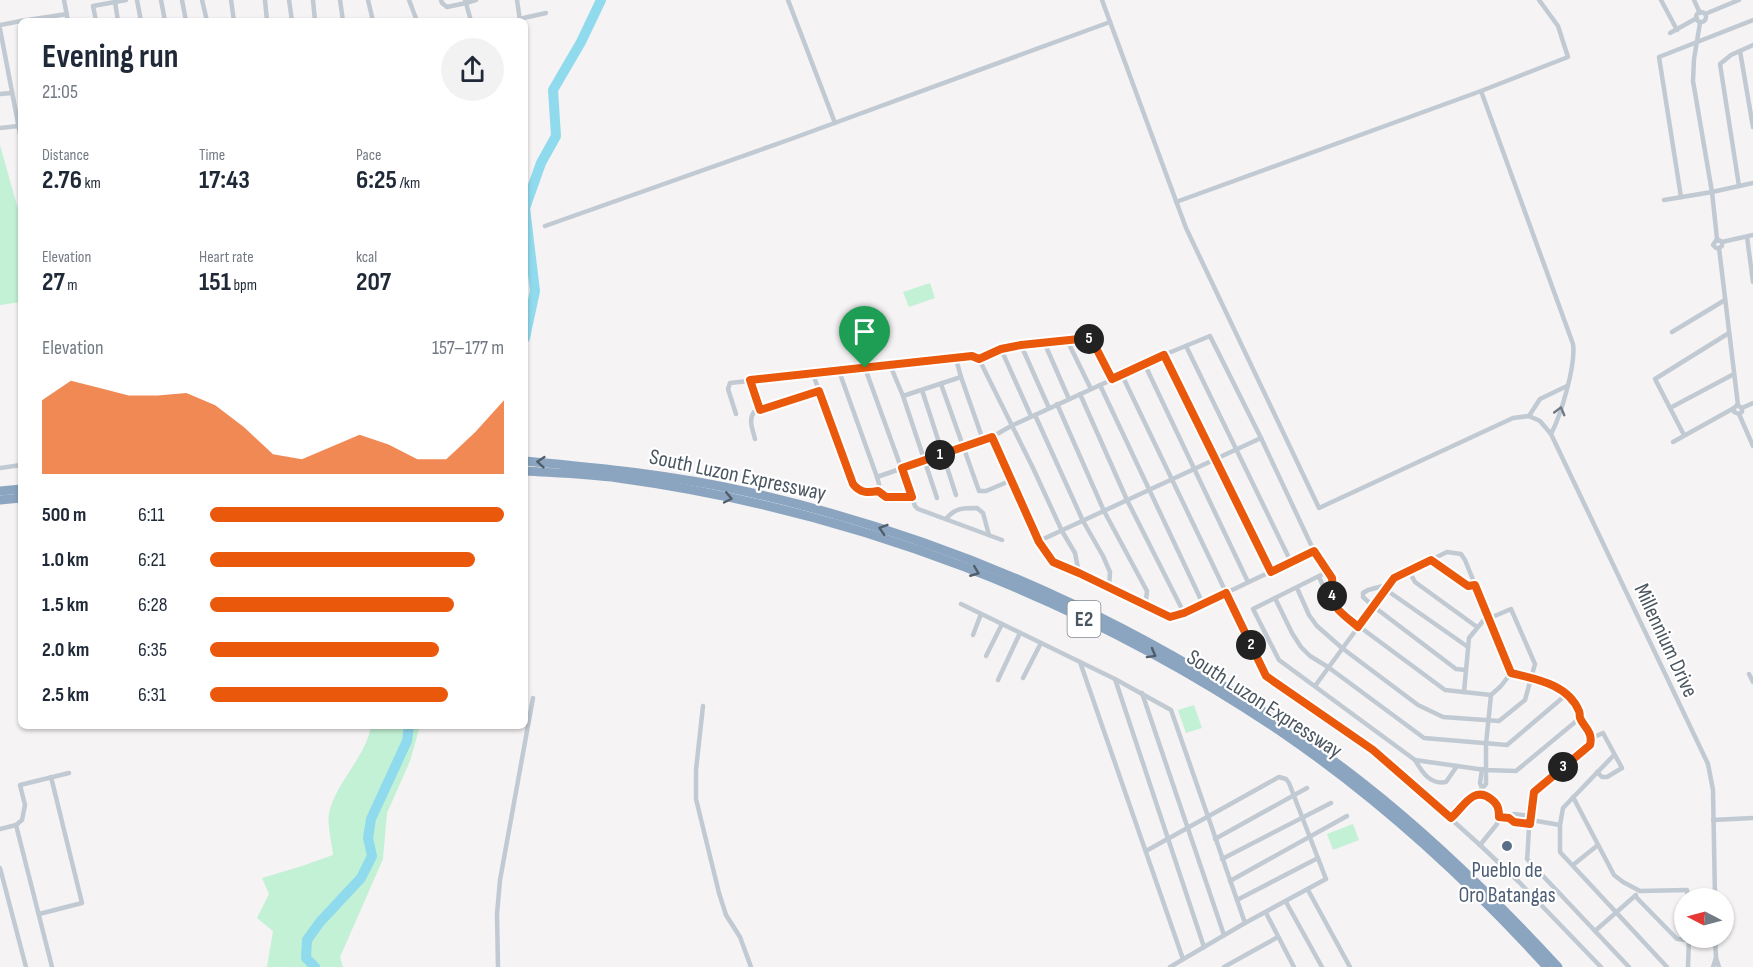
<!DOCTYPE html>
<meta charset="utf-8">
<style>
body{margin:0;font-family:"Sofia Sans Condensed",sans-serif;background:#f2f2f3;color:#1f2937;height:100vh;display:flex;flex-direction:column;font-size:22px;white-space:nowrap}
*{box-sizing:border-box;margin:0}
p{font-size:20px;color:#747a83}
.icon{flex:none;width:33px;height:33px;fill:none;stroke:currentColor;stroke-width:2;stroke-linecap:round;stroke-linejoin:round}
.map{position:relative;flex:1;overflow:hidden}
.side{position:absolute;left:18px;top:18px;width:510px;height:711px;display:flex;flex-direction:column;background:#fff;border-radius:9px;box-shadow:0 2px 4px #0004}
.side>*{flex:none}
.needle{width:39px;rotate:276deg}
.buttons{position:absolute;left:1674px;top:888px;display:grid;gap:12px}
.buttons a{display:grid;place-items:center;width:60px;height:60px;border-radius:50%;background:#fff;box-shadow:0 2px 4px #0004;font-size:30px}
.pin{position:absolute;display:grid;place-items:center;width:51px;height:51px;color:#fff;margin:-62px -26px;border-radius:50% 50% 50% 0;rotate:-45deg;box-shadow:0 0 6px #0007}
.pin .icon{rotate:45deg}
.km{position:absolute;width:30px;height:30px;margin:-15px;border-radius:50%;background:#222;color:#fff;font-size:16px;line-height:30px;text-align:center}
.round{display:grid;place-items:center;flex:none;width:63px;height:63px;border-radius:32px;background:#f2f2f3}
.overview{display:flex;align-items:center;justify-content:space-between;height:102px;padding:0 24px}
h1{font-size:33px;font-weight:700;line-height:45px}
.stats{display:grid;grid-template-columns:repeat(3,1fr);gap:9px;height:102px;padding:6px 24px}
.stats div{display:grid;align-content:center}
.stats b{font-size:26px;font-weight:700}
.stats small{font-size:16px;font-weight:400}
.stats p{font-size:16px}
.chart{height:168px;padding:12px 24px}
.chart p{display:flex;justify-content:space-between}
.chart svg{width:100%;height:108px;margin-top:6px;fill:#ea580c;opacity:.7}
ul{padding:0 24px;list-style:none;font-size:20px}
li{display:grid;grid-template-columns:96px 72px 1fr;align-items:center;height:45px}
li i{height:15px;border-radius:8px;background:#ea580c}
.map>svg:first-child{display:block}
.green{fill:#c3f1d5}
.lines{fill:none;stroke-linecap:round;stroke-linejoin:round}
.river{stroke:#90daee;stroke-width:10}
.street{stroke:#c1cad2;stroke-width:4.5}
.highway{stroke:#8ba5c1;stroke-width:9}
.oneway{stroke:#6e7983}
.oneway2{stroke:#505e6b}
.route-casing{stroke:#fff;stroke-width:12}
.route{stroke:#ea580c;stroke-width:8}
.service-dot{fill:#5c6f8a;stroke:#fff;stroke-width:2}
.labels{text-anchor:middle;stroke-width:4.5;stroke-linejoin:round;paint-order:stroke}
.shield{fill:#fff;stroke:#808990;stroke-width:1.5}
.shield-label{font-size:21px;font-weight:bold;fill:#4a5661}
.street-label{font-size:22px;fill:#4a5661;stroke:#fff}
.service-label{font-size:22px;fill:#4e5e75;stroke:#fff}
</style>
<div class="map">
<svg width="1753" height="967" viewBox="0 0 1753 967">
<rect width="100%" height="100%" fill="#f5f3f3"/>
<!-- green -->
<g class="green">
<path d="M 0,145 L 21,220 L 21,302 L 0,305 Z"/>
<path d="M 930,283 L 935,298 L 909,307 L 903,292 Z"/>
<path d="M 1194,705 L 1202,728 L 1186,733 L 1178,710 Z"/>
<path d="M 371,726 L 420,726 L 410,761 L 387,813 L 383,859 L 340,957 L 343,967 L 267,967 L 273,931 L 257,918 L 269,894 L 262,878 L 302,866 L 333,855 C 332,844 327,824 329,813 C 336,782 366,757 371,726 Z"/>
<path d="M 1353,824 L 1359,840 L 1333,850 L 1327,834 Z"/>
</g>
<g class="lines">
<!-- river -->
<g class="river">
<path d="M 525,338 L 535,291 L 525,208 L 541,163 L 556,136 L 553,90 L 581,42 L 601,0"/>
<path d="M 315,967 L 306,958 L 307,940 L 320,922 L 361,878 L 372,856 L 368,838 L 371,819 L 407,741 L 409,726"/>
</g>
<!-- street -->
<g class="street">
<path d="M 64,0 L 68,21"/>
<path d="M 137,0 L 141,21"/>
<path d="M 161,0 L 165,21"/>
<path d="M 182,0 L 186,21"/>
<path d="M 202,0 L 207,21"/>
<path d="M 231,0 L 234,21"/>
<path d="M 265,0 L 267,21"/>
<path d="M 289,0 L 292,21"/>
<path d="M 313,0 L 315,21"/>
<path d="M 340,0 L 343,21"/>
<path d="M 368,0 L 373,21"/>
<path d="M 409,0 L 417,21"/>
<path d="M 441,0 L 442,3 L 447,7 L 466,3 L 471,21"/>
<path d="M 465,0 L 466,3 L 476,0"/>
<path d="M 517,0 L 520,21"/>
<path d="M 788,0 L 835,123"/>
<path d="M 1102,0 L 1186,228 L 1319,508 L 1513,418 L 1529,416"/>
<path d="M 1661,0 L 1677,30"/>
<path d="M 1694,0 L 1700,13"/>
<path d="M 115,2 L 118,21"/>
<circle cx="1701" cy="17" r="5"/>
<path d="M 1705,14 L 1739,0"/>
<path d="M 519,19 L 546,13"/>
<path d="M 21,21 L 67,14"/>
<path d="M 96,21 L 93,6 L 126,0"/>
<path d="M 1700,23 L 1694,59 L 1693,81 L 1712,192 L 1717,239"/>
<path d="M 0,25 L 21,21"/>
<path d="M 0,29 L 21,139"/>
<path d="M 1670,33 L 1697,18"/>
<path d="M 1740,51 L 1753,127"/>
<path d="M 1481,91 L 1573,344 C 1576,365 1561,415 1551,434"/>
<path d="M 0,94 L 12,93"/>
<path d="M 0,128 L 18,126"/>
<path d="M 1739,186 L 1720,64 L 1731,55 L 1753,45"/>
<path d="M 1681,197 L 1659,57 L 1753,20"/>
<path d="M 1664,200 L 1712,192 L 1753,183"/>
<path d="M 1176,202 L 1481,91 L 1568,57 L 1558,26 L 1539,0"/>
<path d="M 545,226 L 791,139 L 1110,22"/>
<path d="M 1747,237 L 1753,282"/>
<path d="M 1722,242 L 1753,235"/>
<path d="M 1719,248 L 1716,248 L 1713,245 L 1717,239 L 1722,242 L 1722,246 L 1719,248 L 1738,405"/>
<path d="M 1672,332 L 1725,300"/>
<path d="M 1067,340 L 1091,389"/>
<path d="M 1044,342 L 1069,399"/>
<path d="M 1021,345 L 1049,408"/>
<path d="M 1186,346 L 1291,562"/>
<path d="M 1001,349 L 1031,416"/>
<path d="M 1164,355 L 1271,572"/>
<path d="M 979,359 L 1001,349 L 1021,345 L 1089,338 L 1093,342 L 1112,379"/>
<path d="M 1144,363 L 1248,582"/>
<path d="M 890,365 L 903,396 L 961,377 L 956,359"/>
<path d="M 865,368 L 915,506 L 918,509 L 1002,540"/>
<path d="M 813,374 L 853,485 C 860,492 868,493 878,491 L 879,484 L 877,477 L 839,371"/>
<path d="M 1122,375 L 1266,676 L 1373,750 L 1422,793 L 1480,845 L 1519,882 L 1601,967"/>
<path d="M 961,377 L 983,440"/>
<path d="M 750,380 L 760,410"/>
<path d="M 941,384 L 979,491 L 986,491 L 1012,480"/>
<path d="M 1100,385 L 1203,604"/>
<path d="M 922,390 L 956,495"/>
<path d="M 1080,394 L 1127,500 L 1184,613"/>
<path d="M 903,396 L 937,498"/>
<path d="M 1057,404 L 1104,511 L 1147,591 L 1146,600 L 1143,603"/>
<path d="M 1670,408 L 1734,374"/>
<path d="M 1742,408 L 1753,403"/>
<path d="M 736,414 L 728,389 L 730,383 L 973,356 L 979,359 L 1033,468 L 1062,531 L 1075,553 L 1079,573"/>
<path d="M 1739,414 L 1742,412 L 1742,408 L 1737,405 L 1734,408 L 1734,412 L 1739,414 L 1753,446"/>
<path d="M 1035,415 L 1083,521 L 1103,556 L 1110,572 L 1109,588"/>
<path d="M 1529,416 L 1540,421 L 1551,434 L 1708,764 L 1713,790 L 1715,898"/>
<path d="M 1529,416 L 1540,399 L 1567,386"/>
<path d="M 1684,435 L 1655,379 L 1729,333"/>
<path d="M 992,437 L 1039,541 L 1053,562 L 1079,573 L 1170,617 L 1184,613 L 1314,551"/>
<path d="M 755,439 C 753,430 748,420 754,412 L 819,391"/>
<path d="M 1673,442 L 1734,408"/>
<path d="M 0,468 L 21,465"/>
<path d="M 877,477 L 992,437 L 1011,426 L 1122,375 L 1144,363 L 1210,336 L 1261,438 L 1314,551 L 1332,578 C 1333,584 1331,589 1331,594 C 1331,602 1337,608 1341,613 L 1445,690 L 1491,695"/>
<path d="M 878,491 L 886,497 L 912,497"/>
<path d="M 946,519 C 955,508 962,508 977,508 L 983,513 L 989,535"/>
<path d="M 1039,541 L 1261,438"/>
<path d="M 1431,560 L 1468,586 L 1475,585"/>
<path d="M 1409,571 L 1415,582 L 1477,627"/>
<path d="M 1327,572 L 1253,609 L 1279,660 L 1415,760 L 1485,770 L 1516,771 L 1580,718"/>
<path d="M 1319,577 L 1325,590 L 1331,593"/>
<path d="M 1297,588 L 1309,615 L 1317,626 L 1342,648 L 1418,705 L 1443,717 L 1499,721 L 1525,700 L 1535,664 L 1511,609 L 1483,621 L 1469,638 L 1464,692"/>
<path d="M 1275,598 L 1292,633 L 1301,647 L 1310,656 L 1328,667 L 1424,738 L 1507,745 L 1567,694"/>
<path d="M 961,604 L 1115,679 L 1171,710 L 1245,923"/>
<path d="M 973,635 L 981,614"/>
<path d="M 986,656 L 1002,624"/>
<path d="M 1080,662 L 1183,959"/>
<path d="M 1466,670 L 1456,669 L 1373,606 L 1363,597 L 1363,593 L 1368,590 L 1383,586 L 1385,589 L 1468,647"/>
<path d="M 1511,673 C 1535,679 1568,684 1579,711 C 1581,717 1578,714 1581,720 C 1586,729 1593,733 1590,745 L 1538,787 C 1528,800 1529,842 1527,859 L 1629,967"/>
<path d="M 1749,674 L 1753,682"/>
<path d="M 1023,678 L 1041,643"/>
<path d="M 1115,679 L 1204,947"/>
<path d="M 998,680 L 1020,633"/>
<path d="M 1315,686 L 1394,578 L 1447,552 L 1461,554 L 1465,560 L 1511,673 L 1501,686 L 1491,695 L 1486,744 L 1486,784 L 1477,794"/>
<path d="M 1142,693 L 1224,935"/>
<path d="M 703,706 L 696,770 L 696,799 L 719,893 L 726,915 L 740,937 L 751,967"/>
<path d="M 1592,738 L 1603,733 L 1622,768 L 1607,777 L 1602,777 L 1597,772"/>
<path d="M 1614,755 L 1563,808 L 1560,825 L 1560,852 L 1667,967"/>
<path d="M 1415,760 C 1422,772 1430,785 1446,782 L 1457,766"/>
<path d="M 1482,788 L 1480,783 L 1482,769"/>
<path d="M 1573,797 L 1614,875 L 1623,882 L 1640,891 L 1687,890 L 1688,898"/>
<path d="M 1499,817 L 1509,818 L 1514,822 L 1530,824"/>
<path d="M 1451,818 C 1468,803 1477,780 1499,808 L 1497,824 L 1480,845"/>
<path d="M 1509,818 L 1514,814 L 1531,816"/>
<path d="M 1531,820 L 1560,825"/>
<path d="M 1713,820 L 1753,818"/>
<path d="M 16,825 L 52,967"/>
<path d="M 0,829 L 16,825 L 22,820 L 25,805 L 20,785 L 69,773"/>
<path d="M 1215,839 L 1307,788"/>
<path d="M 1146,851 L 1279,777 L 1286,779 L 1289,783 L 1326,879 L 1245,923 L 1170,967"/>
<path d="M 1222,859 L 1331,803"/>
<path d="M 1573,865 L 1598,845"/>
<path d="M 0,868 L 26,967"/>
<path d="M 1230,881 L 1347,816"/>
<path d="M 1308,890 L 1350,967"/>
<path d="M 1635,896 L 1677,939 L 1689,940"/>
<path d="M 1237,900 L 1318,858"/>
<path d="M 1286,902 L 1322,967"/>
<path d="M 1266,913 L 1294,967"/>
<path d="M 39,914 L 82,903 L 51,777"/>
<path d="M 1595,931 L 1636,895"/>
<path d="M 1715,938 L 1716,958 L 1719,967"/>
<path d="M 498,967 L 497,914 L 500,880 L 533,698"/>
<path d="M 1224,967 L 1278,937"/>
<path d="M 1688,967 L 1689,938"/>
<path d="M 1713,967 L 1716,958"/>
</g>
<!-- highway -->
<g class="highway">
<path d="M 525,461 C 600,468 674,475 748,492 C 973,543 1183,642 1364,784 C 1434,839 1498,902 1558,967"/>
<path d="M 525,471 C 556,473 587,474 618,478 C 854,510 1083,598 1280,731 C 1377,797 1468,880 1547,967"/>
<path d="M 0,491 L 21,489"/>
<path d="M 0,500 L 21,498"/>
</g>
</g>
<!-- one-way arrows -->
<defs><path id="oneway-chevron" d="M-2-3.5L2.5 0L-2 3.5" fill="none" stroke-width="1.6" stroke-linecap="round" stroke-linejoin="round" transform="scale(1.5)"/></defs>
<use class="oneway" href="#oneway-chevron" transform="translate(1560 411) rotate(-75)"/>
<g class="oneway2">
<use href="#oneway-chevron" transform="translate(541 462) rotate(-175)"/>
<use href="#oneway-chevron" transform="translate(728 498) rotate(12)"/>
<use href="#oneway-chevron" transform="translate(883 529) rotate(-162)"/>
<use href="#oneway-chevron" transform="translate(975 572) rotate(22)"/>
<use href="#oneway-chevron" transform="translate(1152 654) rotate(29)"/>
</g>
<g class="lines">
<defs>
<path id="route" d="M 1089,338 L 1093,342 L 1112,379 L 1164,355 L 1271,572 L 1314,551 L 1332,578 C 1333,584 1331,587 1331,593 C 1330,607 1348,618 1358,627 L 1394,578 L 1431,560 L 1468,586 L 1475,585 L 1511,673 C 1535,679 1568,684 1579,711 C 1581,717 1578,714 1581,720 C 1586,729 1593,733 1590,745 L 1534,792 L 1530,824 L 1514,822 L 1509,818 L 1499,817 C 1499,809 1498,804 1491,799 C 1473,785 1463,808 1451,818 L 1373,750 L 1266,676 L 1226,593 L 1184,613 L 1170,617 L 1079,573 L 1053,562 L 1039,542 L 992,437 L 902,468 L 912,497 L 886,497 L 878,491 C 868,493 860,493 853,484 L 819,391 L 760,410 L 750,380 L 972,356 L 979,359 L 1001,349 L 1021,345 Z"/>
</defs>
<!-- route casing -->
<use href="#route" class="route-casing"/>
<!-- route -->
<use href="#route" class="route"/>
</g>
<!-- markers -->
<circle class="service-dot" cx="1507" cy="846" r="6"/>
<g class="labels">
<!-- shield labels -->
<rect class="shield" x="1067.5" y="601" width="33" height="36" rx="4.5"/>
<g class="shield-label">
<text x="1084" y="626">E2</text>
</g>
<!-- street labels -->
<g class="street-label">
<text transform="translate(738 474) rotate(12)" y="8">South Luzon Expressway</text>
<text transform="translate(1667 640) rotate(65)" y="8">Millennium Drive</text>
<text transform="translate(1265 703) rotate(33)" y="8">South Luzon Expressway</text>
</g>
<!-- service labels -->
<g class="service-label">
<text x="1507" y="877">Pueblo de<tspan x="1507" dy="25">Oro Batangas</tspan></text>
</g>
</g>
</svg>
<div class="buttons">
<a><svg class="needle" viewBox="-14 -14 28 28"><path d="M0-13l5 13h-10z" fill="#e53935"/><path d="M0 13l5-13h-10z" fill="#747a83"/></svg></a>
</div>
<div class="pin" style="left:865px;top:368px;background:#1e9e55"><svg class="icon" aria-label="arrive" viewBox="0 0 24 24"><path d="M6 21V4h12l-3 4 3 4H6"/></svg></div>
<b class="km" style="left:940px;top:455px">1</b>
<b class="km" style="left:1251px;top:645px">2</b>
<b class="km" style="left:1563px;top:767px">3</b>
<b class="km" style="left:1332px;top:596px">4</b>
<b class="km" style="left:1089px;top:339px">5</b>
<section class="side">
<div class="overview"><div><h1>Evening run</h1><p>21:05</p></div><a class="round"><svg class="icon" aria-label="share" viewBox="0 0 24 24"><path d="M12 15V3M7 8l5-5 5 5M5 13v7h14v-7"/></svg></a></div>
<div class="stats">
<div><p>Distance</p><b>2.76<small> km</small></b></div>
<div><p>Time</p><b>17:43</b></div>
<div><p>Pace</p><b>6:25<small> /km</small></b></div>
</div>
<div class="stats">
<div><p>Elevation</p><b>27<small> m</small></b></div>
<div><p>Heart rate</p><b>151<small> bpm</small></b></div>
<div><p>kcal</p><b>207</b></div>
</div>
<div class="chart"><p><span>Elevation</span>157–177 m</p>
<svg viewBox="0 0 160 44" preserveAspectRatio="none"><path d="M0 44V14L10 6L20 9L30 12L40 12L50 11L60 16L70 25L80 36L90 38L100 33L110 28L120 32L130 38L140 38L150 27L160 14V44z"/></svg>
</div>
<ul>
<li><b>500 m</b>6:11<i style="width:100%"></i></li>
<li><b>1.0 km</b>6:21<i style="width:90%"></i></li>
<li><b>1.5 km</b>6:28<i style="width:83%"></i></li>
<li><b>2.0 km</b>6:35<i style="width:78%"></i></li>
<li><b>2.5 km</b>6:31<i style="width:81%"></i></li>
</ul>
</section>
</div>
